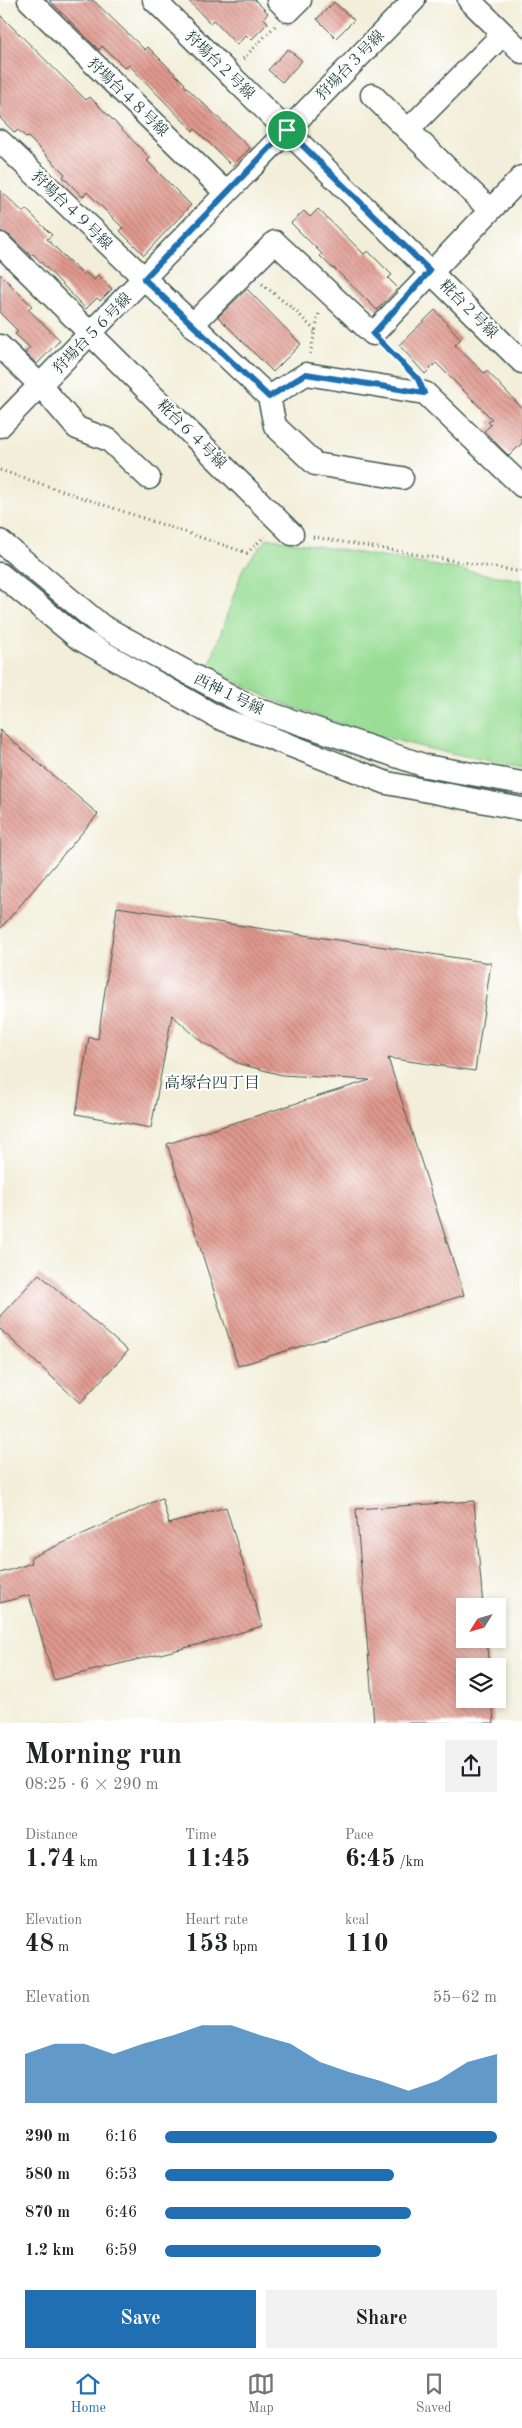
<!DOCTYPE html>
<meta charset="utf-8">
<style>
body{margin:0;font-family:"Old Standard TT","Noto Serif JP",serif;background:#f2f2f2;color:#202124;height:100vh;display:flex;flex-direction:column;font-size:19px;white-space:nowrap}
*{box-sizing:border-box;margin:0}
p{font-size:16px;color:#757577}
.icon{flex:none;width:28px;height:28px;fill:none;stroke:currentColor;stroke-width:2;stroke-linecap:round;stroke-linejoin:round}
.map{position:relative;height:1723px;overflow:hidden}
.drawer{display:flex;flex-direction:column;background:#fff;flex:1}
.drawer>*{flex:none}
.needle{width:32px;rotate:233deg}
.fabs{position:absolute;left:456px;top:1598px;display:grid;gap:10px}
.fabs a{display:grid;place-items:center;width:50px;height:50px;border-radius:0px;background:#fff;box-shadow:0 2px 8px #0003;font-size:25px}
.pin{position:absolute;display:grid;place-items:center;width:42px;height:42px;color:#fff;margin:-21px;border:2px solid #fff;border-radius:50%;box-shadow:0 1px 5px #0007}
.round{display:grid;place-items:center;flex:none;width:52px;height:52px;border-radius:0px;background:#f2f2f2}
.overview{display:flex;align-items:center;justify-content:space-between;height:85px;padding:0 25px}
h1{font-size:28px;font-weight:800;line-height:38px}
.stats{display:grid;grid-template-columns:repeat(3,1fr);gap:8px;height:85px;padding:5px 25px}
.stats div{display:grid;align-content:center}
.stats b{font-size:25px;font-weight:800}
.stats small{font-size:14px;font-weight:400}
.stats p{font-size:14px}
.chart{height:140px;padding:10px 25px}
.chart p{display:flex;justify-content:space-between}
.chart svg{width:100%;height:90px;margin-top:5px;fill:#1f6fb2;opacity:.7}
.cta{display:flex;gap:10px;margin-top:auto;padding:10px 25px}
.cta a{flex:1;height:58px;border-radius:0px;background:#1f6fb2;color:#fff;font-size:20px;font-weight:800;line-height:58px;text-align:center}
.cta a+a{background:#f2f2f2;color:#202124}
ul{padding:0 25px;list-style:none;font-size:16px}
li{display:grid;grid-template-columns:80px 60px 1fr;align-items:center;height:38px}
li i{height:12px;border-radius:6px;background:#1f6fb2}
.dock{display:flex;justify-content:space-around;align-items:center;height:70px;border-top:1px solid #e0e0e0;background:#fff;font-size:14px;color:#757577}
.dock a{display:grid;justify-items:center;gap:2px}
.dock .active{color:#1f6fb2}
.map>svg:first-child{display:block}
.pitch{fill:#9ade96;stroke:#5c8e65}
.building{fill:url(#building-back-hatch)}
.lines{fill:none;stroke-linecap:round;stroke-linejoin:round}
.minor-casing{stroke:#3f584d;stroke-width:25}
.path{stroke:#3f584d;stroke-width:3;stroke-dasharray:1 4;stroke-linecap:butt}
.minor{stroke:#fff;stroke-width:22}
.route-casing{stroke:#fff;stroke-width:10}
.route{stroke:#1f6fb2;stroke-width:6}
.labels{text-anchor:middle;stroke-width:4.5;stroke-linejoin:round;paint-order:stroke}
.street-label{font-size:15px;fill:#1f3d34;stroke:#fff}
.neighbourhood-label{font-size:16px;fill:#1f3d34;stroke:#fff}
</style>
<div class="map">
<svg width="522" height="1723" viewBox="0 0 522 1723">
<defs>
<pattern id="building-back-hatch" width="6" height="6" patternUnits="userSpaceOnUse" patternTransform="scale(1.25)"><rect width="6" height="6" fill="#e0988d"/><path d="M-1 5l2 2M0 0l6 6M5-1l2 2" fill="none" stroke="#b57d74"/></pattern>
</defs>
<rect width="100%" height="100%" fill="#fff"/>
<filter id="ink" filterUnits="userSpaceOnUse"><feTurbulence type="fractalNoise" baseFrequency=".02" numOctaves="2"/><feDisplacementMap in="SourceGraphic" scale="10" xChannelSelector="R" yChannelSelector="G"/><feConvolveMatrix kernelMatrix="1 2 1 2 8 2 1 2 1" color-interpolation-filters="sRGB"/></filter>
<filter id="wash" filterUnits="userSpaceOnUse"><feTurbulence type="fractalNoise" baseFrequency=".0096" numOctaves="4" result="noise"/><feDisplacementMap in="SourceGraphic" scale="20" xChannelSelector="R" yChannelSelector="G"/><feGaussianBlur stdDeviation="1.12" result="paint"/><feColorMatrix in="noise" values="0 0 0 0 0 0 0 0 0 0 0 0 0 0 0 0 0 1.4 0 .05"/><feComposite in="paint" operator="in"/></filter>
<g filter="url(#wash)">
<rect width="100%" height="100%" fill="#f2eed9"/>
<!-- pitch -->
<path class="pitch" d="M 268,538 L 522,580 L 522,768 C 441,754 360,733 284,704 C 258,694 233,679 209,667 L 243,568 Z"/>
<g id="blocks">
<!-- building -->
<g class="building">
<path d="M 49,0 L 93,0 L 145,50 L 148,47 L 185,84 L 184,85 L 250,148 L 232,166 L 195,129 L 193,131 L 129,65 L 125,68 L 102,46 L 99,50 Z"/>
<path d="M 188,0 L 255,0 L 268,13 L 264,18 L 268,23 L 251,40 L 246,35 L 237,45 L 213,20 L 210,23 Z"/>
<path d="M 334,2 L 354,20 L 336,38 L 317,19 Z"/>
<path d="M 0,15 L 86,100 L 90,97 L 111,118 L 150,158 L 147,161 L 191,205 L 144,255 L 120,231 L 123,228 L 87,192 L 83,197 L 63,177 L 65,174 L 28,137 L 27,138 L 18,130 L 15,133 L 0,118 Z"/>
<path d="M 288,49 L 302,61 L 282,82 L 268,70 Z"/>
<path d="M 0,190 L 23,212 L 26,209 L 52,235 L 47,239 L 83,275 L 85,272 L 94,280 L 98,275 L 112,289 L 100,301 L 97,298 L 86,309 L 33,254 L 31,256 L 9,235 L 0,231 Z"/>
<path d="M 318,209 L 364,254 L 368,251 L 392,275 L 388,278 L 398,288 L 377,310 L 334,268 L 333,269 L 320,256 L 322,254 L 291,223 L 304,211 L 310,217 Z"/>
<path d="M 0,274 L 32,306 L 28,309 L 60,340 L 37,364 L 25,353 L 30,348 L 15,334 L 18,331 L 0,313 Z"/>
<path d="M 247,289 L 301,344 L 273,372 L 218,317 Z"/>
<path d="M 435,310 L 461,339 L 455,345 L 484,373 L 487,371 L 522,408 L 522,443 L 509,456 L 484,431 L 491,425 L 488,422 L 492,419 L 436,363 L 425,374 L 399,345 Z"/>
<path d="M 0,730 L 98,814 L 0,929 Z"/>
<path d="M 117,907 L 491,963 L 475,1071 L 388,1058 L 464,1295 L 238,1366 L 167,1144 L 370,1080 L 282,1075 L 240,1064 L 202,1042 L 172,1015 L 151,1128 L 76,1114 L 89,1037 L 98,1039 Z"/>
<path d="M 39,1274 L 128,1351 L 80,1403 L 0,1329 L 0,1316 Z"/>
<path d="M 162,1498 L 169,1524 L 226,1507 L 262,1626 L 205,1643 L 54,1680 L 29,1595 L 0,1603 L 0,1573 L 32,1563 L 30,1558 Z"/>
<path d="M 474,1501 L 483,1606 L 465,1606 L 465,1639 L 486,1639 L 489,1666 L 465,1666 L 465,1699 L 492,1699 L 494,1723 L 374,1723 L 356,1509 Z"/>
</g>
</g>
</g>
<g filter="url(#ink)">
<use href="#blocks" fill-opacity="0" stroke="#3f584d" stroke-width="1"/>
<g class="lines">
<defs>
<g id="minor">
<path d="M 29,0 L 226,193"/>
<path d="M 154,0 L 522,362"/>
<path d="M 278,0 L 289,11 L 300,0"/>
<path d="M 469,0 L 522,52"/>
<path d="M 372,95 L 490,210"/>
<path d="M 408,130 L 503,34"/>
<path d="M 0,141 L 269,397 L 306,374 L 425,393 L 522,486"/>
<path d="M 0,244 L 292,534"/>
<path d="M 192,325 L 275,242 L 373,334 L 522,177"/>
<path d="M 0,346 L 41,386 L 77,428 L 109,440 L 149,478"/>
<path d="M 269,397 L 275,426 L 315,464 L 402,478"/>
<path d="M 0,426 L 414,0"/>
<path d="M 0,541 L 102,626 L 251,707 L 426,766 L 522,783"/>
<path d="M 0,574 L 78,638 L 217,717 L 387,783 L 522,809"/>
</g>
</defs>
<!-- minor casing -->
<use href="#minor" class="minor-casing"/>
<!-- path -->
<g class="path">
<path d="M 243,59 L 275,26"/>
<path d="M 262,284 L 298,313 L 315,331"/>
<path d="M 387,348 L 407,368"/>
<path d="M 310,354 L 319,314"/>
<path d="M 0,470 L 247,553 L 265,536"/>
<path d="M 313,537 L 522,572"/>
</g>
<!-- minor -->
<use href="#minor" class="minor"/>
</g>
</g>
<g class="lines" filter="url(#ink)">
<defs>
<path id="route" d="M 287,130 L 430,271 L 373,334 L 418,379 L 424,393 L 306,374 L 269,397 L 144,279 Z"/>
</defs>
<!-- route casing -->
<use href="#route" class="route-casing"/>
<!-- route -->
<use href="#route" class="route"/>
</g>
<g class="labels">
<!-- street labels -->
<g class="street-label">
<text transform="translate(220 65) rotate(44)" y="5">狩場台２号線</text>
<text transform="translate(350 65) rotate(-46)" y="5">狩場台３号線</text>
<text transform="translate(128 97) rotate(44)" y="5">狩場台４８号線</text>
<text transform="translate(72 210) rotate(44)" y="5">狩場台４９号線</text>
<text transform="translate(469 309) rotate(45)" y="5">糀台２号線</text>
<text transform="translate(92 333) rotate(-46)" y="5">狩場台５６号線</text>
<text transform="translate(192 434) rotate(45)" y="5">糀台６４号線</text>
<text transform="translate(229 694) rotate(26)" y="5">西神１号線</text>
</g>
<!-- neighbourhood labels -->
<g class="neighbourhood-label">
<text x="212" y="1088">高塚台四丁目</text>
</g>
</g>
</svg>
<div class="fabs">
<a><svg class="needle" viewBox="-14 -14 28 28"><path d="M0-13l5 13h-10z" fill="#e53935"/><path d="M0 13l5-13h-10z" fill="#757577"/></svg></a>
<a><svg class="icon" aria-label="layers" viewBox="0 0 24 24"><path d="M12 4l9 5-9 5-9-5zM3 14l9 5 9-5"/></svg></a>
</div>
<div class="pin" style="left:287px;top:130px;background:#1e9e55"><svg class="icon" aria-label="arrive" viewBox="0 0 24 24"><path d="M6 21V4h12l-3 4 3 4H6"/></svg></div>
</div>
<section class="drawer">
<div class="overview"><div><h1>Morning run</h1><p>08:25 · 6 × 290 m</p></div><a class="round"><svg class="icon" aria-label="share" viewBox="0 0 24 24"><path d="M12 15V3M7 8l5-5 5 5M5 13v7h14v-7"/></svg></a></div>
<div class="stats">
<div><p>Distance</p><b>1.74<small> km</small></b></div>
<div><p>Time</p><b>11:45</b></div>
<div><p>Pace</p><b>6:45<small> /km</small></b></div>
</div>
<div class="stats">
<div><p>Elevation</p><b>48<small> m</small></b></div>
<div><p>Heart rate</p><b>153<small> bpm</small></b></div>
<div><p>kcal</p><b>110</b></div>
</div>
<div class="chart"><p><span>Elevation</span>55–62 m</p>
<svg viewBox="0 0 160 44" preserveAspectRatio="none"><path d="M0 44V20L10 15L20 15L30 20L40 15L50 11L60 6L70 6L80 11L90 15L100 24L110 29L120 33L130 38L140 33L150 24L160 20V44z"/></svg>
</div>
<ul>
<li><b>290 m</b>6:16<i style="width:100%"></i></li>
<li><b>580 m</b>6:53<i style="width:69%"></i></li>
<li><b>870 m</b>6:46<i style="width:74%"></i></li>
<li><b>1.2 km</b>6:59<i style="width:65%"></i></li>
</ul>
<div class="cta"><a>Save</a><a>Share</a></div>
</section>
<nav class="dock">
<a class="active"><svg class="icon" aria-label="home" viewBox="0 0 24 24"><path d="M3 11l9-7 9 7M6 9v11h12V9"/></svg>Home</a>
<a><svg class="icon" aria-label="map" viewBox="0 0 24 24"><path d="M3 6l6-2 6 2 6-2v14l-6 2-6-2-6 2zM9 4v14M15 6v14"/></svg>Map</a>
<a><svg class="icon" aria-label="saved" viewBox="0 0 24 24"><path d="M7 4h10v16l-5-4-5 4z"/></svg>Saved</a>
</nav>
